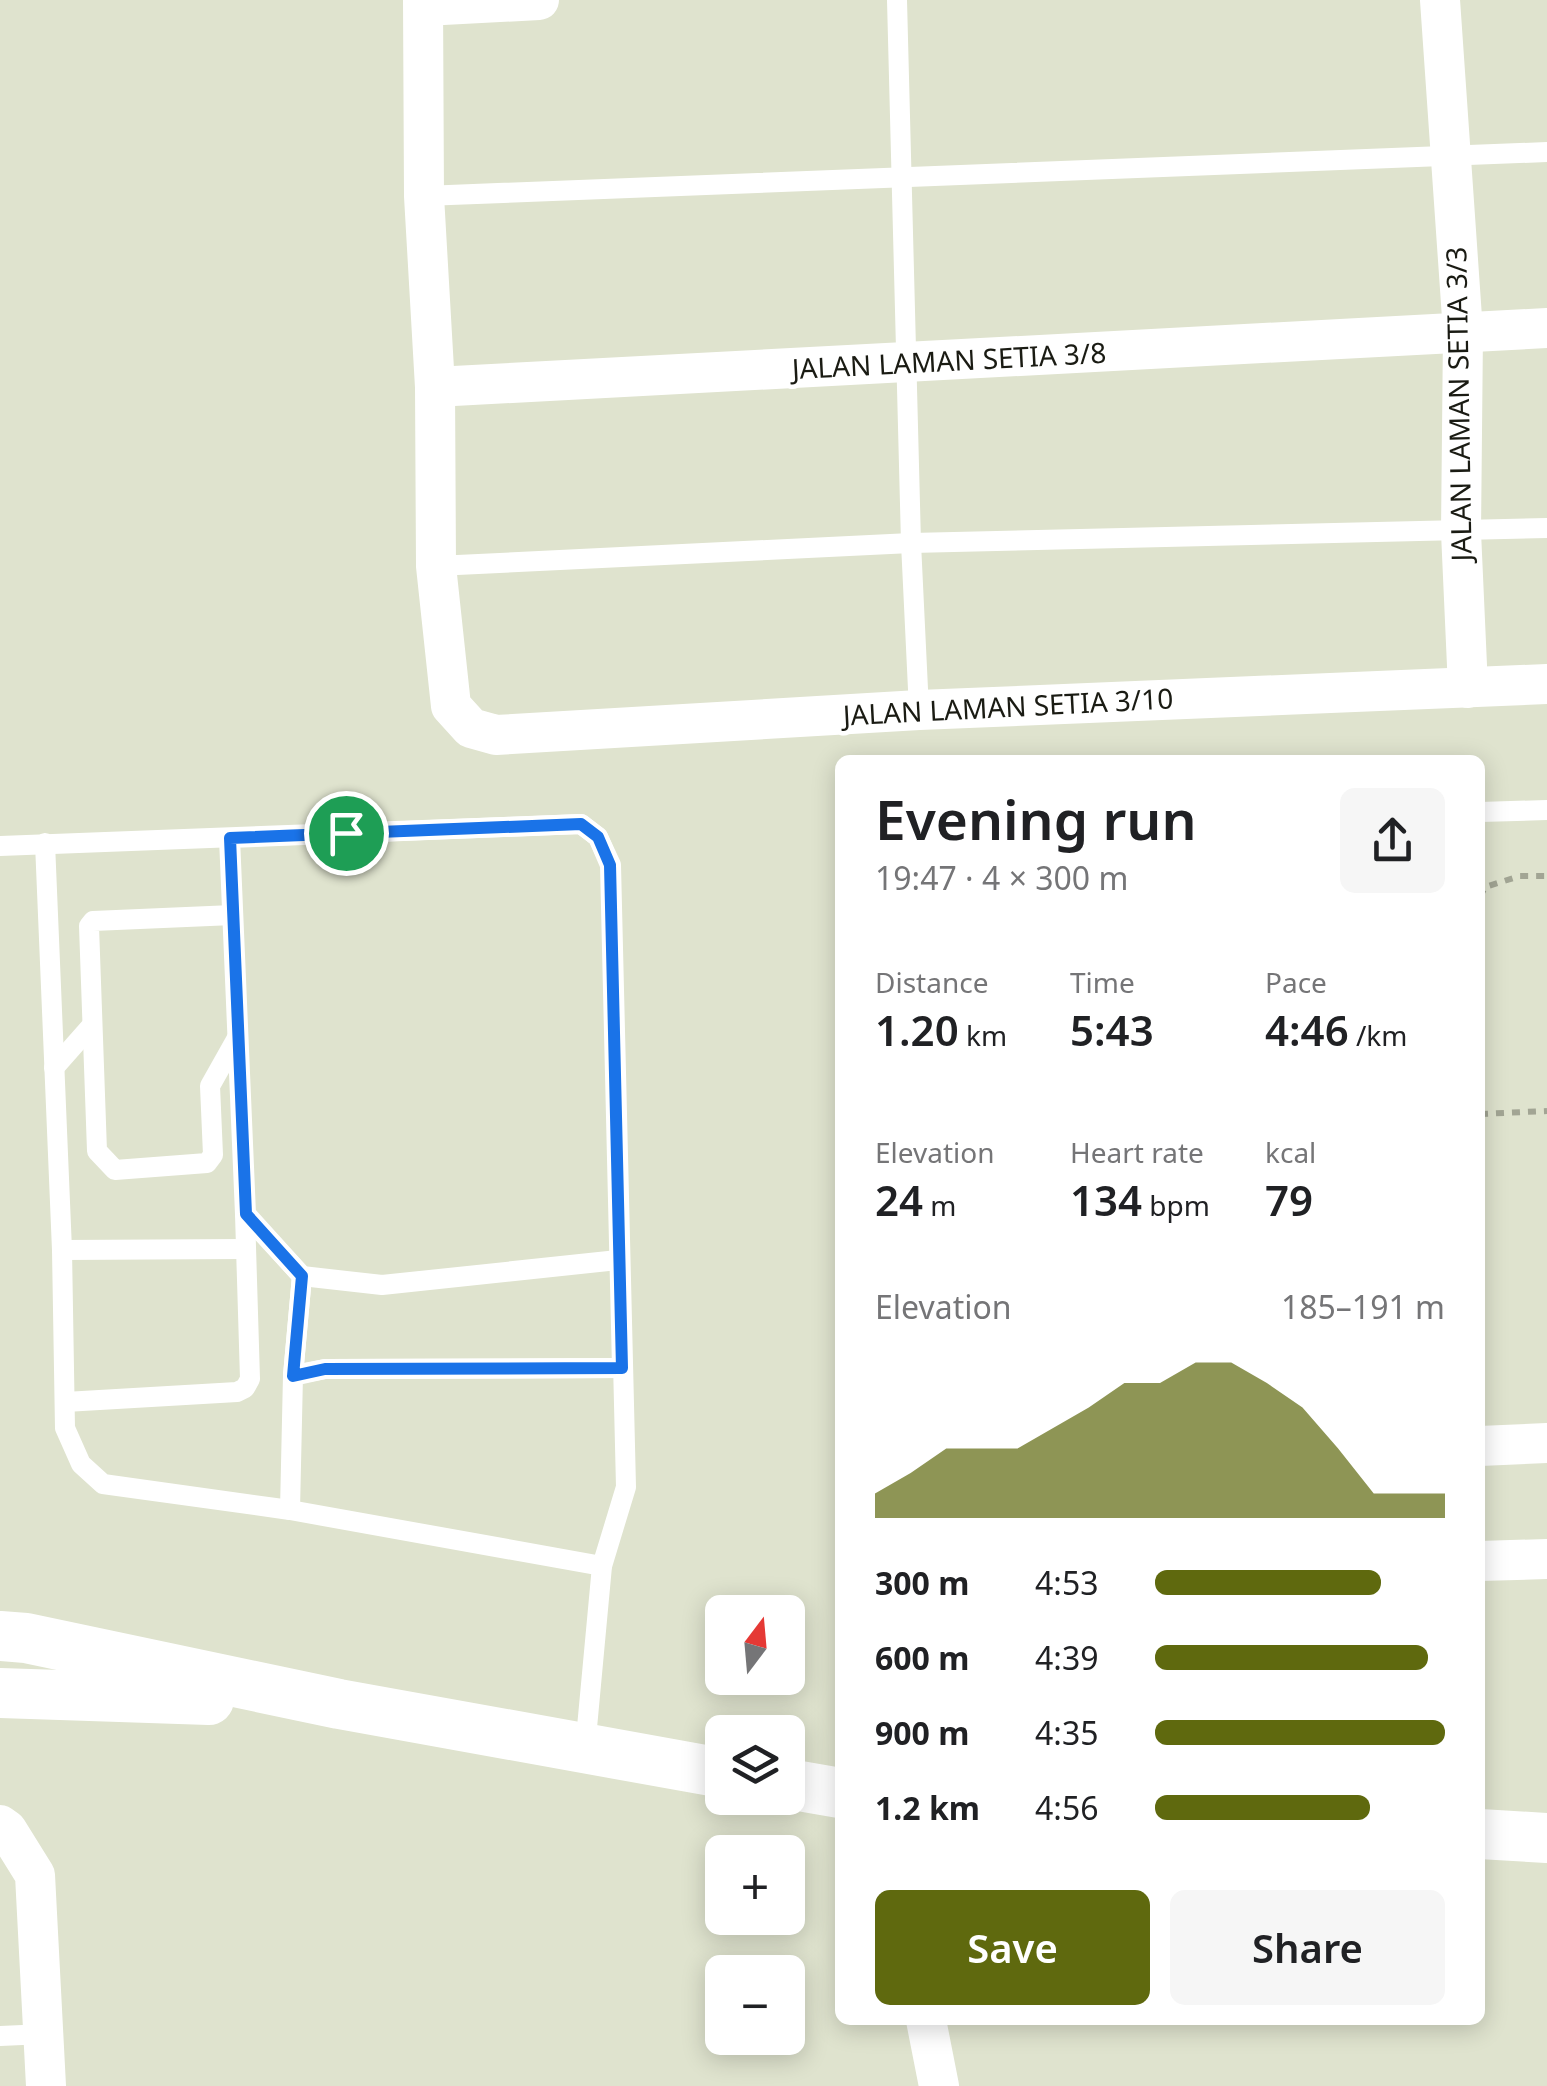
<!DOCTYPE html>
<meta charset="utf-8">
<style>
body{margin:0;font-family:"Noto Sans",sans-serif;background:#f6f6f6;color:#202124;height:100vh;display:flex;flex-direction:column;font-size:38px;white-space:nowrap}
*{box-sizing:border-box;margin:0}
p{font-size:32px;color:#757577}
.icon{flex:none;width:55px;height:55px;fill:none;stroke:currentColor;stroke-width:2;stroke-linecap:round;stroke-linejoin:round}
.map{position:relative;flex:1;overflow:hidden}
.sheet{position:absolute;left:835px;top:755px;width:650px;height:1270px;display:flex;flex-direction:column;background:#fff;border-radius:15px;box-shadow:0 5px 25px #0003}
.sheet>*{flex:none}
.needle{width:65px;rotate:16deg}
.controls{position:absolute;left:705px;top:1595px;display:grid;gap:20px}
.controls a{display:grid;place-items:center;width:100px;height:100px;border-radius:15px;background:#fff;box-shadow:0 5px 25px #0003;font-size:50px}
.pin{position:absolute;display:grid;place-items:center;width:85px;height:85px;color:#fff;margin:-42px;border:5px solid #fff;border-radius:50%;box-shadow:0 2px 10px #0007}
.round{display:grid;place-items:center;flex:none;width:105px;height:105px;border-radius:15px;background:#f6f6f6}
.head{display:flex;align-items:center;justify-content:space-between;height:170px;padding:0 40px}
h1{font-size:55px;font-weight:600;line-height:75px}
.figures{display:grid;grid-template-columns:repeat(3,1fr);gap:15px;height:170px;padding:10px 40px}
.figures div{display:grid;align-content:center}
.figures b{font-size:42px;font-weight:600}
.figures small{font-size:28px;font-weight:400}
.figures p{font-size:28px}
.chart{height:280px;padding:20px 40px}
.chart p{display:flex;justify-content:space-between}
.chart svg{width:100%;height:180px;margin-top:10px;fill:#5f690e;opacity:.7}
.action{display:flex;gap:20px;margin-top:auto;padding:20px 40px}
.action a{flex:1;height:115px;border-radius:15px;background:#5f690e;color:#fff;font-size:40px;font-weight:600;line-height:115px;text-align:center}
.action a+a{background:#f6f6f6;color:#202124}
ul{padding:0 40px;list-style:none;font-size:32px}
li{display:grid;grid-template-columns:160px 120px 1fr;align-items:center;height:75px}
li i{height:25px;border-radius:12px;background:#5f690e}
.map>svg:first-child{display:block}
.lines{fill:none;stroke-linecap:round;stroke-linejoin:round}
.path{stroke:#a2a594;stroke-width:6;stroke-dasharray:8 8;stroke-linecap:butt}
.service{stroke:#fff;stroke-width:20}
.minor{stroke:#fff;stroke-width:40}
.tertiary{stroke:#fff;stroke-width:50}
.route-casing{stroke:#fff;stroke-width:20}
.route{stroke:#1a73e8;stroke-width:12}
.labels{text-anchor:middle;stroke-width:9;stroke-linejoin:round;paint-order:stroke}
.street-label{font-size:28px;fill:#1a1b13;stroke:#fff}
</style>
<div class="map">
<svg width="1547" height="2086" viewBox="0 0 1547 2086">
<rect width="100%" height="100%" fill="#dfe3ce"/>
<g class="lines">
<!-- path -->
<g class="path">
<path d="M 1480,897 L 1485,887 L 1520,876 L 1547,876"/>
<path d="M 1480,1114 L 1547,1111"/>
</g>
<!-- service -->
<g class="service">
<path d="M 897,0 L 911,543 L 919,710"/>
<path d="M 424,196 L 1547,152"/>
<path d="M 436,566 L 911,543 L 1547,528"/>
<path d="M 1480,812 L 1547,810"/>
<path d="M 229,838 L 245,1214 L 302,1276 L 382,1285 L 618,1260"/>
<path d="M 45,843 L 62,1250 L 65,1428 L 81,1464 L 103,1484 L 290,1510 L 602,1566"/>
<path d="M 0,846 L 581,824 L 598,837 L 611,865 L 626,1487 L 602,1566 L 585,1749"/>
<path d="M 233,915 L 93,921 L 89,926 L 97,1151 L 115,1170 L 207,1163 L 213,1155 L 210,1086 L 237,1038"/>
<path d="M 54,1068 L 92,1025"/>
<path d="M 62,1250 L 244,1249"/>
<path d="M 293,1375 L 325,1369 L 623,1368"/>
<path d="M 65,1402 L 237,1392 L 245,1388 L 250,1379 L 245,1214"/>
<path d="M 290,1510 L 293,1375 L 302,1276"/>
<path d="M 0,2036 L 45,2034"/>
</g>
<!-- minor -->
<g class="minor">
<path d="M 423,0 L 424,196 L 435,387 L 436,566 L 451,706 L 471,728 L 496,735 L 919,710 L 1547,684"/>
<path d="M 1440,0 L 1463,332 L 1461,532 L 1468,688"/>
<path d="M 424,6 L 539,0"/>
<path d="M 435,387 L 1547,328"/>
<path d="M 1480,1446 L 1547,1443"/>
<path d="M 1480,1561 L 1547,1559"/>
<path d="M 0,1825 L 7,1830 L 35,1875 L 46,2086"/>
<path d="M 926,2020 L 939,2086"/>
</g>
<!-- tertiary -->
<g class="tertiary">
<path d="M 0,1636 L 26,1638 L 339,1704 L 722,1773"/>
<path d="M 0,1693 L 209,1700"/>
<path d="M 788,1784 L 840,1793"/>
<path d="M 1480,1834 L 1547,1838"/>
</g>
</g>
<g class="lines">
<defs>
<path id="route" d="M 581,824 L 598,837 L 610,865 L 622,1368 L 325,1369 L 293,1376 L 302,1276 L 246,1214 L 230,838 Z"/>
</defs>
<!-- route casing -->
<use href="#route" class="route-casing"/>
<!-- route -->
<use href="#route" class="route"/>
</g>
<g class="labels">
<!-- street labels -->
<g class="street-label">
<text transform="translate(949 361) rotate(-3)" y="10">JALAN LAMAN SETIA 3/8</text>
<text transform="translate(1459 404) rotate(-91)" y="10">JALAN LAMAN SETIA 3/3</text>
<text transform="translate(1008 707) rotate(-3)" y="10">JALAN LAMAN SETIA 3/10</text>
</g>
</g>
</svg>
<div class="controls">
<a><svg class="needle" viewBox="-14 -14 28 28"><path d="M0-13l5 13h-10z" fill="#e53935"/><path d="M0 13l5-13h-10z" fill="#757577"/></svg></a>
<a><svg class="icon" aria-label="layers" viewBox="0 0 24 24"><path d="M12 4l9 5-9 5-9-5zM3 14l9 5 9-5"/></svg></a>
<a>+</a>
<a>−</a>
</div>
<div class="pin" style="left:346px;top:833px;background:#1e9e55"><svg class="icon" aria-label="arrive" viewBox="0 0 24 24"><path d="M6 21V4h12l-3 4 3 4H6"/></svg></div>
<section class="sheet">
<div class="head"><div><h1>Evening run</h1><p>19:47 · 4 × 300 m</p></div><a class="round"><svg class="icon" aria-label="share" viewBox="0 0 24 24"><path d="M12 15V3M7 8l5-5 5 5M5 13v7h14v-7"/></svg></a></div>
<div class="figures">
<div><p>Distance</p><b>1.20<small> km</small></b></div>
<div><p>Time</p><b>5:43</b></div>
<div><p>Pace</p><b>4:46<small> /km</small></b></div>
</div>
<div class="figures">
<div><p>Elevation</p><b>24<small> m</small></b></div>
<div><p>Heart rate</p><b>134<small> bpm</small></b></div>
<div><p>kcal</p><b>79</b></div>
</div>
<div class="chart"><p><span>Elevation</span>185–191 m</p>
<svg viewBox="0 0 160 44" preserveAspectRatio="none"><path d="M0 44V38L10 33L20 27L30 27L40 27L50 22L60 17L70 11L80 11L90 6L100 6L110 11L120 17L130 27L140 38L150 38L160 38V44z"/></svg>
</div>
<ul>
<li><b>300 m</b>4:53<i style="width:78%"></i></li>
<li><b>600 m</b>4:39<i style="width:94%"></i></li>
<li><b>900 m</b>4:35<i style="width:100%"></i></li>
<li><b>1.2 km</b>4:56<i style="width:74%"></i></li>
</ul>
<div class="action"><a>Save</a><a>Share</a></div>
</section>
</div>
